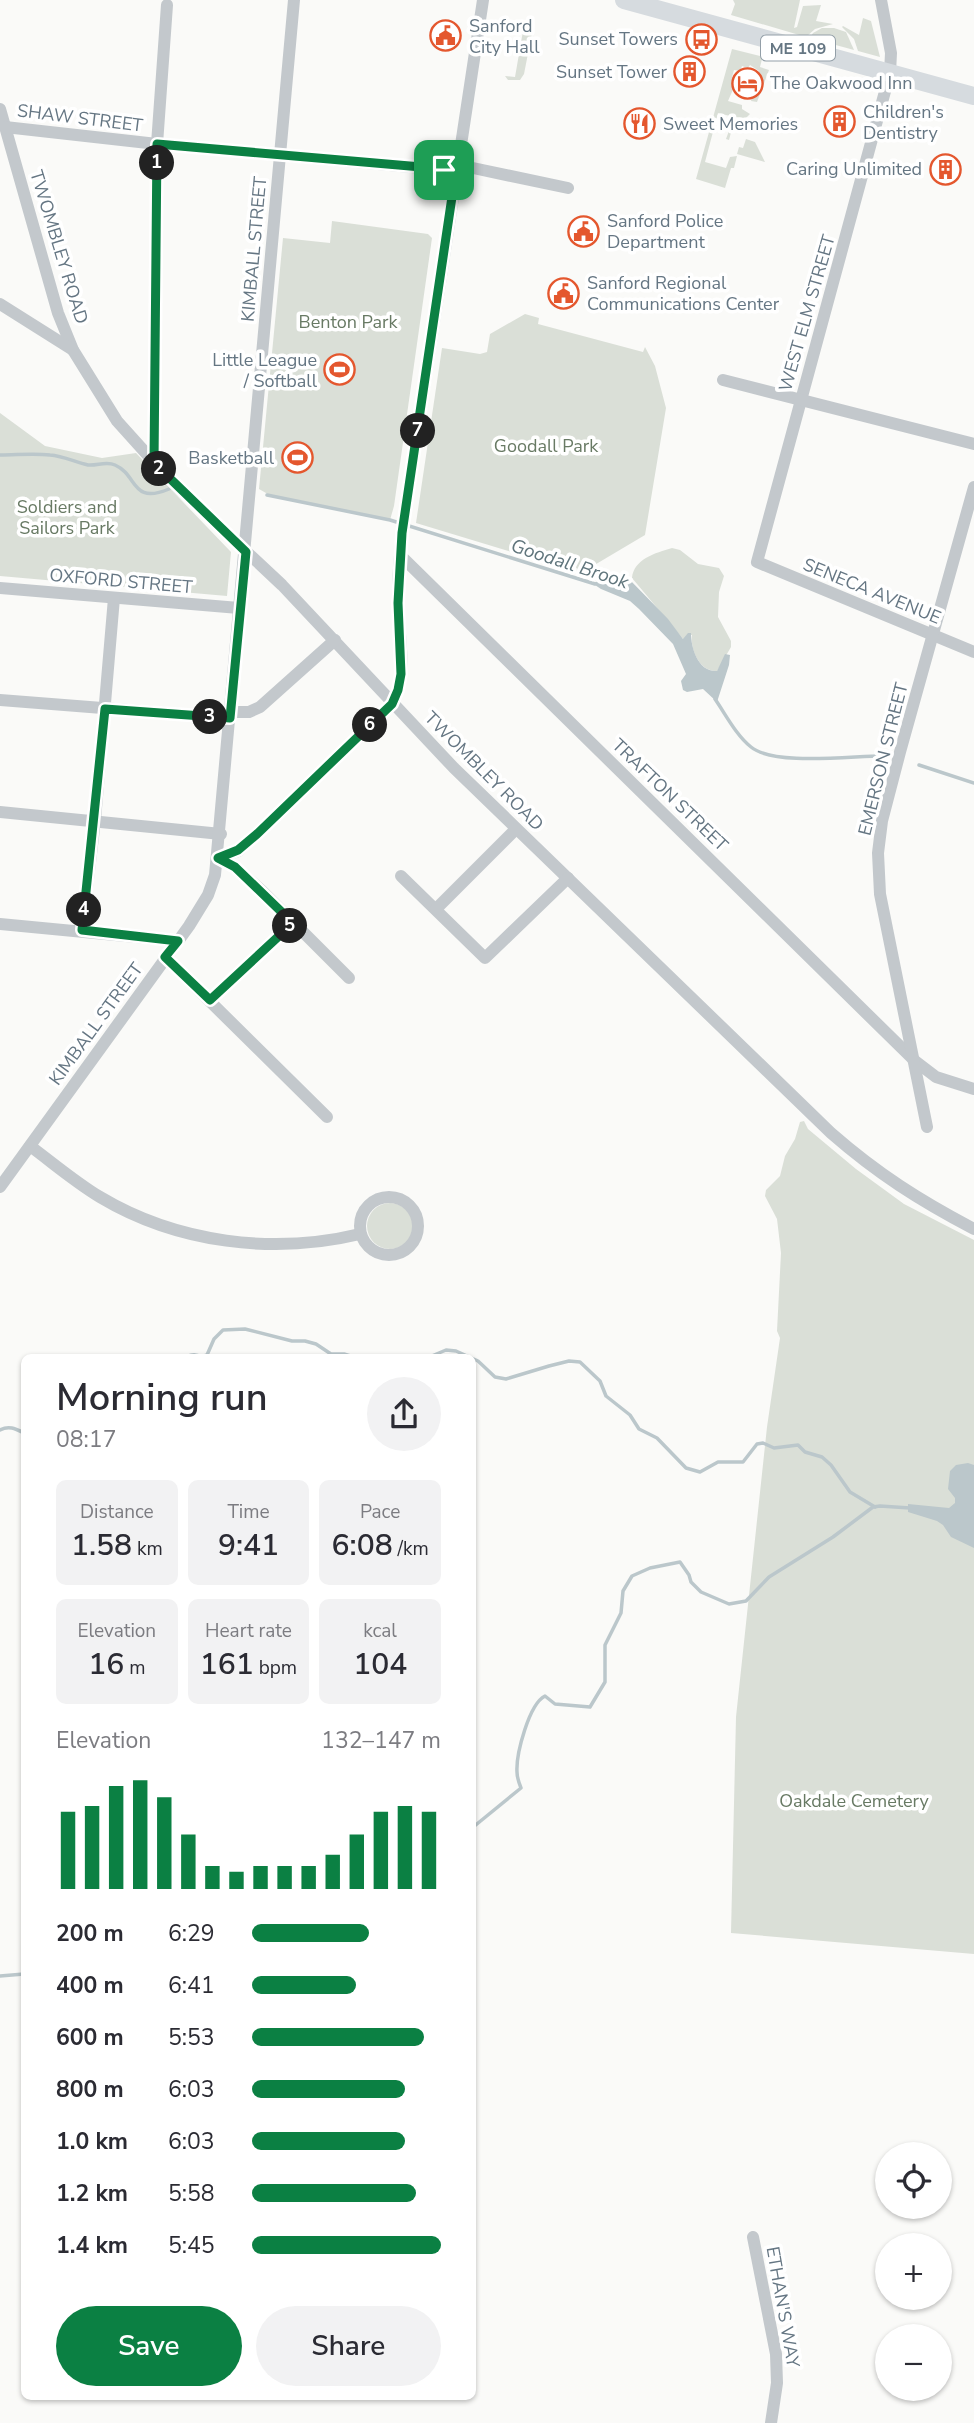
<!DOCTYPE html>
<meta charset="utf-8">
<style>
body{margin:0;font-family:"Nunito Sans",sans-serif;background:#f2f2f3;color:#2b2b33;height:100vh;display:flex;flex-direction:column;font-size:26px;white-space:nowrap}
*{box-sizing:border-box;margin:0}
p{font-size:23px;color:#7c7c81}
.icon{flex:none;width:38px;height:38px;fill:none;stroke:currentColor;stroke-width:2;stroke-linecap:round;stroke-linejoin:round}
.map{position:relative;flex:1;overflow:hidden}
.details{position:absolute;left:21px;top:1354px;width:455px;height:1046px;display:flex;flex-direction:column;background:#fff;border-radius:10px;box-shadow:0 2px 5px #0004}
.details>*{flex:none}
.fabs{position:absolute;left:875px;top:2142px;display:grid;gap:14px}
.fabs a{display:grid;place-items:center;width:77px;height:77px;border-radius:50%;background:#fff;box-shadow:0 2px 5px #0004;font-size:35px}
.pin{position:absolute;display:grid;place-items:center;width:60px;height:60px;color:#fff;margin:-30px;border-radius:14px;box-shadow:0 4px 10px #0006}
.km{position:absolute;width:35px;height:35px;margin:-18px;border-radius:50%;background:#222;color:#fff;font-size:19px;line-height:35px;text-align:center}
.round{display:grid;place-items:center;flex:none;width:74px;height:74px;border-radius:37px;background:#f2f2f3}
.headline{display:flex;align-items:center;justify-content:space-between;height:119px;padding:0 35px}
h1{font-size:38px;font-weight:600;line-height:52px}
.figures{display:grid;grid-template-columns:repeat(3,1fr);gap:10px;height:119px;padding:7px 35px}
.figures div{display:grid;align-content:center;border-radius:10px;background:#f2f2f3;text-align:center}
.figures b{font-size:30px;font-weight:600}
.figures small{font-size:19px;font-weight:400}
.figures p{font-size:19px}
.chart{height:196px;padding:14px 35px}
.chart p{display:flex;justify-content:space-between}
.chart svg{width:100%;height:126px;margin-top:7px;stroke:#0b8043;stroke-width:6}
.primary-button{display:flex;gap:14px;margin-top:auto;padding:14px 35px}
.primary-button a{flex:1;height:80px;border-radius:42px;background:#0b8043;color:#fff;font-size:28px;font-weight:600;line-height:80px;text-align:center}
.primary-button a+a{background:#f2f2f3;color:#2b2b33}
ul{padding:0 35px;list-style:none;font-size:23px}
li{display:grid;grid-template-columns:112px 84px 1fr;align-items:center;height:52px}
li i{height:18px;border-radius:9px;background:#0b8043}
.map>svg:first-child{display:block}
.green{fill:#dadfd7}
.water{fill:#bbc7cb}
.lines{fill:none;stroke-linecap:round;stroke-linejoin:round}
.stream{stroke:#bbc7cb;stroke-width:3.5}
.minor{stroke:#c3c8cc;stroke-width:12}
.highway{stroke:#d6dbdf;stroke-width:18}
.route-casing{stroke:#fff;stroke-width:14}
.route{stroke:#0b8043;stroke-width:9}
.labels{text-anchor:middle;stroke-width:7;stroke-linejoin:round;paint-order:stroke}
.shield{fill:#fff;stroke:#939fa8;stroke-width:2}
.shield-label{font-size:16px;font-weight:bold;fill:#657683}
.poi-label{font-size:18px;fill:#657683;stroke:#fff;text-anchor:start}
.street-label{font-size:18px;fill:#657683;stroke:#fff}
.park-label{font-size:18px;fill:#687a64;stroke:#fff}
.water-label{font-size:19px;font-style:italic;fill:#60757c;stroke:#fff}
</style>
<div class="map">
<svg width="974" height="2423" viewBox="0 0 974 2423">
<rect width="100%" height="100%" fill="#fafaf8"/>
<!-- green -->
<g class="green">
<path d="M 733,0 L 800,0 L 794,28 L 797,27 L 803,6 L 821,5 L 816,21 L 833,24 L 815,29 L 806,37 L 731,15 L 735,4 Z"/>
<path d="M 863,18 L 871,21 L 880,57 L 858,51 L 854,39 L 842,27 L 843,26 L 859,35 Z"/>
<path d="M 822,28 L 834,28 L 846,32 L 854,50 L 810,38 L 813,33 Z"/>
<path d="M 523,31 L 532,33 L 524,74 L 520,80 L 508,80 L 505,76 L 515,77 Z"/>
<path d="M 732,49 L 772,59 L 762,59 L 760,67 L 769,70 L 757,102 L 751,101 L 759,71 L 750,65 L 748,68 L 742,66 L 740,71 L 734,70 L 732,77 L 738,78 L 728,101 L 742,105 L 742,109 L 750,114 L 746,118 L 735,117 L 729,140 L 726,139 L 734,117 L 718,113 L 705,162 L 726,168 L 730,157 L 737,156 L 734,168 L 731,168 L 725,188 L 696,179 Z"/>
<path d="M 746,139 L 755,142 L 765,162 L 737,154 L 739,147 L 743,148 Z"/>
<path d="M 332,221 L 428,234 L 432,238 L 394,506 L 390,520 L 273,497 L 259,489 L 283,238 L 330,243 Z"/>
<path d="M 525,314 L 539,318 L 538,324 L 643,352 L 645,347 L 655,366 L 666,408 L 645,535 L 581,573 L 416,523 L 442,348 L 480,354 L 487,352 L 490,334 Z"/>
<path d="M 0,413 L 45,446 L 102,458 L 136,453 L 231,552 L 227,596 L 0,576 Z"/>
<path d="M 672,548 L 680,550 L 698,564 L 719,568 L 724,576 L 719,592 L 718,617 L 731,641 L 731,647 L 717,671 C 700,672 690,650 692,635 L 687,635 L 684,640 L 632,578 C 634,559 655,553 672,548 Z"/>
<path d="M 804,1121 L 808,1129 L 856,1169 L 904,1204 L 974,1240 L 974,1954 L 731,1933 L 736,1717 L 767,1427 L 780,1338 L 777,1331 L 781,1253 L 777,1219 L 765,1196 L 766,1190 L 780,1176 L 785,1156 L 795,1139 L 800,1122 Z"/>
<circle cx="390" cy="1226" r="23"/>
</g>
<!-- water -->
<g class="water">
<path d="M 607,579 L 630,580 L 668,619 L 683,639 L 688,633 L 691,633 C 691,648 698,672 717,671 L 725,654 L 730,655 L 729,665 L 717,702 L 703,689 L 687,692 L 683,690 L 681,681 L 686,674 L 673,644 L 639,609 L 630,601 L 601,589 L 592,583 Z"/>
<path d="M 968,1463 L 974,1465 L 974,1548 L 951,1537 L 943,1525 L 937,1521 L 908,1512 L 908,1504 L 949,1508 L 955,1503 L 955,1498 L 948,1489 L 950,1471 L 956,1465 Z"/>
</g>
<g class="lines">
<!-- stream -->
<g class="stream">
<path d="M 0,455 C 17,455 33,453 50,455 C 63,456 75,462 88,465 C 97,466 106,461 115,465 C 138,475 131,505 169,489"/>
<path d="M 267,495 L 390,520 L 595,584"/>
<path d="M 715,699 C 726,715 736,735 751,747 C 774,766 851,756 882,756"/>
<path d="M 919,765 L 974,783"/>
<path d="M 183,1358 C 190,1355 195,1353 201,1357 L 207,1355 L 214,1339 L 223,1330 L 245,1329 L 292,1341 L 305,1341 L 316,1344 L 331,1354 L 344,1354 L 357,1358"/>
<path d="M 361,1358 L 371,1356 L 375,1358"/>
<path d="M 427,1358 L 446,1350 L 456,1351 L 478,1361 L 495,1377 L 506,1379 L 549,1366 L 569,1361 L 580,1362 L 600,1381 L 606,1396 L 630,1415 L 639,1429 L 657,1438 L 686,1468 L 700,1472 L 718,1462 L 743,1462 L 757,1444 L 763,1443 L 774,1448 L 798,1445 L 805,1452 L 822,1457 L 831,1465 L 850,1492 L 875,1507"/>
<path d="M 0,1430 C 9,1425 16,1429 24,1433"/>
<path d="M 472,1828 L 521,1788 C 519,1783 517,1777 517,1772 C 516,1754 529,1704 545,1696 L 555,1704 L 590,1707 L 605,1682 L 605,1645 L 621,1613 L 623,1591 L 632,1576 L 650,1568 L 680,1562 L 689,1575 L 691,1582 L 701,1592 L 729,1604 L 746,1601 L 769,1577 L 833,1537 L 873,1507 L 880,1506 L 910,1508"/>
<path d="M 0,1976 L 24,1974"/>
</g>
<!-- minor -->
<g class="minor">
<path d="M 881,0 L 891,53 L 890,73 L 757,562 L 974,652"/>
<path d="M 0,109 L 58,313 L 73,350 L 117,421 L 171,481 L 282,585 L 454,768 L 831,1133 C 878,1174 919,1200 974,1229"/>
<path d="M 5,127 L 157,144 L 444,170 L 473,168 L 568,188"/>
<path d="M 0,304 L 73,350"/>
<path d="M 723,380 L 974,444"/>
<path d="M 154,463 L 157,144 L 167,5"/>
<path d="M 400,555 L 915,1061 L 936,1077 L 974,1089"/>
<path d="M 0,588 L 239,608"/>
<path d="M 0,700 L 230,718"/>
<path d="M 230,712 L 249,712 L 260,707 L 335,640"/>
<path d="M 0,812 L 221,834"/>
<path d="M 218,858 L 238,851 L 265,826 L 392,704 C 408,674 399,638 398,605 C 397,581 400,557 402,533 L 483,0"/>
<path d="M 218,858 L 235,867 L 262,891 L 349,978"/>
<path d="M 401,876 L 485,958 L 568,878"/>
<path d="M 436,909 L 516,829"/>
<path d="M 0,924 L 178,941"/>
<path d="M 82,930 L 95,820 L 114,598"/>
<path d="M 165,957 L 327,1117"/>
<path d="M 210,1000 L 293,923"/>
<path d="M 927,1127 L 880,894 L 878,853 L 882,821 L 900,752 L 974,487"/>
<path d="M 30,1146 C 53,1163 75,1182 100,1197 C 177,1243 273,1255 360,1234"/>
<path d="M 0,1187 L 189,926 L 208,895 L 215,875 L 294,0"/>
<circle cx="389" cy="1226" r="29"/>
<path d="M 753,2237 L 776,2354 L 777,2383 L 771,2423"/>
</g>
<!-- highway -->
<path class="highway" d="M 624,0 L 974,96"/>
</g>
<g class="lines">
<defs>
<path id="route" d="M 157,144 L 456,170 L 402,533 L 398,603 L 401,674 L 398,690 L 392,704 L 257,834 L 238,850 L 218,858 L 235,867 L 293,923 L 210,1000 L 165,957 L 178,941 L 82,930 L 105,709 L 230,718 L 246,552 L 154,463 Z"/>
</defs>
<!-- route casing -->
<use href="#route" class="route-casing"/>
<!-- route -->
<use href="#route" class="route"/>
</g>
<!-- icons -->
<defs>
<symbol id="civic-ring" viewBox="-11 -11 22 22"><circle r="9.5" fill="#fff" stroke="#e4572e" stroke-width="1.5"/><path d="M-.6-6.5H3V-4.5H.6V-3L4-1V1h2V6H-6V1h2V-1L-.6-3ZM-1.2 2.5V6h2.4V2.5Z" fill="#e4572e"/></symbol>
<symbol id="bus-ring" viewBox="-11 -11 22 22"><circle r="9.5" fill="#fff" stroke="#e4572e" stroke-width="1.5"/><path d="M-5-6H5V4H4V6H2V4H-2V6H-4V4H-5ZM-3.5-4V0h7V-4ZM-3.5 1.2v1.5H-2V1.2ZM2 1.2v1.5H3.5V1.2Z" fill="#e4572e"/></symbol>
<symbol id="building-ring" viewBox="-11 -11 22 22"><circle r="9.5" fill="#fff" stroke="#e4572e" stroke-width="1.5"/><path d="M-4-6H4V6H1V3H-1V6H-4ZM-2.5-4.3h1.7v1.8h-1.7ZM.8-4.3h1.7v1.8H.8ZM-2.5-1h1.7V.8h-1.7ZM.8-1h1.7V.8H.8Z" fill="#e4572e"/></symbol>
<symbol id="hotel-ring" viewBox="-11 -11 22 22"><circle r="9.5" fill="#fff" stroke="#e4572e" stroke-width="1.5"/><path d="M-6-4.5h1.5V1H6V5H4.5V3h-9V5H-6ZM-4 0a1.8 1.8 0 1 1 3.6 0ZM.5 0V-2.5h3Q6-2.5 6 0Z" fill="#e4572e"/></symbol>
<symbol id="restaurant-ring" viewBox="-11 -11 22 22"><circle r="9.5" fill="#fff" stroke="#e4572e" stroke-width="1.5"/><path d="M-5-6h1v4h1v-4h1v4h1v-4h1v5L-1.5 .5V6h-2V.5L-5-1ZM5-6V6H3V1.5H1.5Q1.5-4 5-6Z" fill="#e4572e"/></symbol>
<symbol id="stadium-ring" viewBox="-11 -11 22 22"><circle r="9.5" fill="#fff" stroke="#e4572e" stroke-width="1.5"/><path d="M0-5a6.5 5 0 1 0 0 10a6.5 5 0 1 0 0-10ZM-3.5-1.8h7v3.6h-7Z" fill="#e4572e"/></symbol>
</defs>
<g fill-rule="evenodd">
<use href="#civic-ring" x="428" y="18" width="35" height="35"/>
<use href="#bus-ring" x="684" y="22" width="35" height="35"/>
<use href="#building-ring" x="672" y="54" width="35" height="35"/>
<use href="#hotel-ring" x="730" y="66" width="35" height="35"/>
<use href="#building-ring" x="822" y="104" width="35" height="35"/>
<use href="#restaurant-ring" x="622" y="106" width="35" height="35"/>
<use href="#building-ring" x="928" y="152" width="35" height="35"/>
<use href="#civic-ring" x="566" y="214" width="35" height="35"/>
<use href="#civic-ring" x="546" y="276" width="35" height="35"/>
<use href="#stadium-ring" x="322" y="352" width="35" height="35"/>
<use href="#stadium-ring" x="280" y="440" width="35" height="35"/>
</g>
<g class="labels">
<!-- shield labels -->
<rect class="shield" x="761" y="35.5" width="74" height="25" rx="5"/>
<g class="shield-label">
<text x="798" y="54">ME 109</text>
</g>
<!-- poi labels -->
<g class="poi-label">
<text x="469" y="32">Sanford<tspan x="469" dy="21">City Hall</tspan></text>
<text x="678" y="45" text-anchor="end">Sunset Towers</text>
<text x="667" y="78" text-anchor="end">Sunset Tower</text>
<text x="770" y="89">The Oakwood Inn</text>
<text x="863" y="118">Children's<tspan x="863" dy="21">Dentistry</tspan></text>
<text x="663" y="130">Sweet Memories</text>
<text x="922" y="175" text-anchor="end">Caring Unlimited</text>
<text x="607" y="227">Sanford Police<tspan x="607" dy="21">Department</tspan></text>
<text x="587" y="289">Sanford Regional<tspan x="587" dy="21">Communications Center</tspan></text>
<text x="317" y="366" text-anchor="end">Little League<tspan x="317" dy="21">/ Softball</tspan></text>
<text x="274" y="464" text-anchor="end">Basketball</text>
</g>
<!-- street labels -->
<g class="street-label">
<text transform="translate(80 118) rotate(7)" y="6">SHAW STREET</text>
<text transform="translate(59 247) rotate(73)" y="6">TWOMBLEY ROAD</text>
<text transform="translate(254 249) rotate(-85)" y="6">KIMBALL STREET</text>
<text transform="translate(807 313) rotate(-74)" y="6">WEST ELM STREET</text>
<text transform="translate(121 581) rotate(5)" y="6">OXFORD STREET</text>
<text transform="translate(872 591) rotate(22)" y="6">SENECA AVENUE</text>
<text transform="translate(883 759) rotate(-76)" y="6">EMERSON STREET</text>
<text transform="translate(484 771) rotate(45)" y="6">TWOMBLEY ROAD</text>
<text transform="translate(670 795) rotate(44)" y="6">TRAFTON STREET</text>
<text transform="translate(96 1024) rotate(-54)" y="6">KIMBALL STREET</text>
<text transform="translate(783 2307) rotate(80)" y="6">ETHAN'S WAY</text>
</g>
<!-- park labels -->
<g class="park-label">
<text x="348" y="328">Benton Park</text>
<text x="546" y="452">Goodall Park</text>
<text x="67" y="513">Soldiers and<tspan x="67" dy="21">Sailors Park</tspan></text>
<text x="854" y="1807">Oakdale Cemetery</text>
</g>
<!-- water labels -->
<g class="water-label">
<text transform="translate(570 563) rotate(18)" y="7">Goodall Brook</text>
</g>
</g>
</svg>
<div class="fabs">
<a><svg class="icon" aria-label="locate" viewBox="0 0 24 24"><circle cx="12" cy="12" r="6"/><path d="M12 2v4M12 18v4M2 12h4M18 12h4"/></svg></a>
<a>+</a>
<a>−</a>
</div>
<div class="pin" style="left:444px;top:170px;background:#1e9e55"><svg class="icon" aria-label="arrive" viewBox="0 0 24 24"><path d="M6 21V4h12l-3 4 3 4H6"/></svg></div>
<b class="km" style="left:157px;top:163px">1</b>
<b class="km" style="left:159px;top:469px">2</b>
<b class="km" style="left:210px;top:717px">3</b>
<b class="km" style="left:84px;top:910px">4</b>
<b class="km" style="left:290px;top:926px">5</b>
<b class="km" style="left:370px;top:725px">6</b>
<b class="km" style="left:418px;top:431px">7</b>
<section class="details">
<div class="headline"><div><h1>Morning run</h1><p>08:17</p></div><a class="round"><svg class="icon" aria-label="share" viewBox="0 0 24 24"><path d="M12 15V3M7 8l5-5 5 5M5 13v7h14v-7"/></svg></a></div>
<div class="figures">
<div><p>Distance</p><b>1.58<small> km</small></b></div>
<div><p>Time</p><b>9:41</b></div>
<div><p>Pace</p><b>6:08<small> /km</small></b></div>
</div>
<div class="figures">
<div><p>Elevation</p><b>16<small> m</small></b></div>
<div><p>Heart rate</p><b>161<small> bpm</small></b></div>
<div><p>kcal</p><b>104</b></div>
</div>
<div class="chart"><p><span>Elevation</span>132–147 m</p>
<svg viewBox="0 0 160 44" preserveAspectRatio="none"><path d="M5 44V17M15 44V15M25 44V8M35 44V6M45 44V12M55 44V25M65 44V36M75 44V38M85 44V36M95 44V36M105 44V36M115 44V32M125 44V25M135 44V17M145 44V15M155 44V17"/></svg>
</div>
<ul>
<li><b>200 m</b>6:29<i style="width:62%"></i></li>
<li><b>400 m</b>6:41<i style="width:55%"></i></li>
<li><b>600 m</b>5:53<i style="width:91%"></i></li>
<li><b>800 m</b>6:03<i style="width:81%"></i></li>
<li><b>1.0 km</b>6:03<i style="width:81%"></i></li>
<li><b>1.2 km</b>5:58<i style="width:87%"></i></li>
<li><b>1.4 km</b>5:45<i style="width:100%"></i></li>
</ul>
<div class="primary-button"><a>Save</a><a>Share</a></div>
</section>
</div>
